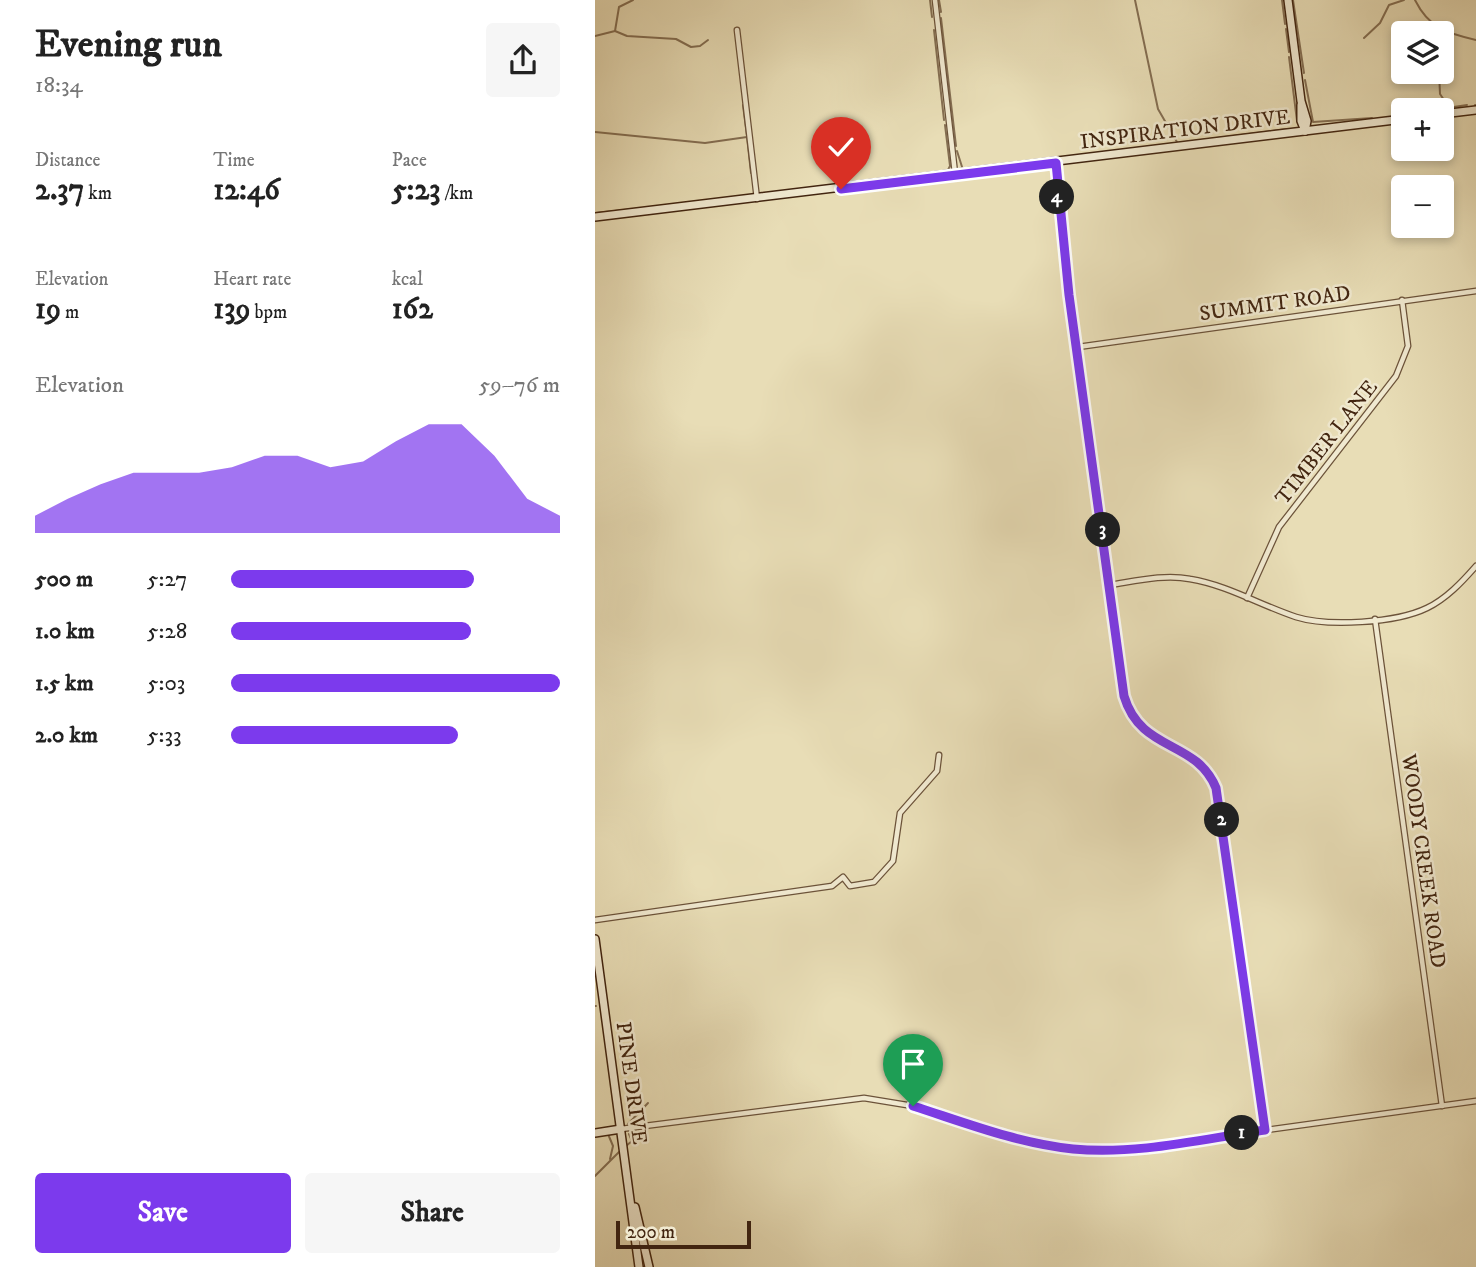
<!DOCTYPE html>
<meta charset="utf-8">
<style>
body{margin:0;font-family:"IM FELL DW Pica",serif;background:#f6f6f6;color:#222;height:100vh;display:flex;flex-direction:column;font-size:26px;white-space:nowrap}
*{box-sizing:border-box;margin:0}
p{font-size:23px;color:#767676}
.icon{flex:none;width:38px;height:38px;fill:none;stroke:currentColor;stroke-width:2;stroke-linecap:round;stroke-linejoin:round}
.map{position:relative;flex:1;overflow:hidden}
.sheet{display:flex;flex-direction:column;background:#fff;width:595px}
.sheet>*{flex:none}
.buttons{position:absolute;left:796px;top:21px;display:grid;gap:14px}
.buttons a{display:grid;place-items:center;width:63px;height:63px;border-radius:7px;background:#fff;box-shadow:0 4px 10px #0003;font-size:35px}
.scale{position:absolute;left:21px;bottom:18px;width:135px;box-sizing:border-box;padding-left:7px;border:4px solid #422510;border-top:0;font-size:19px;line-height:24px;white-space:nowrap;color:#422510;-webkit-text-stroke:5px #f0e9d0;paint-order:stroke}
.pin{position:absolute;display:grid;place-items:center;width:60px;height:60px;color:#fff;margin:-72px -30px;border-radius:50% 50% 50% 0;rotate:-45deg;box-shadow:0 0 7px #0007}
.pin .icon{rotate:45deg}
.km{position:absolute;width:35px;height:35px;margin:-18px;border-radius:50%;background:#222;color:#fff;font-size:19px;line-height:35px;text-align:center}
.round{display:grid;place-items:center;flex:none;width:74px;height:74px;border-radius:7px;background:#f6f6f6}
.summary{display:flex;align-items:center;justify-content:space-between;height:119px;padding:0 35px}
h1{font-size:38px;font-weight:800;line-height:52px}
.figures{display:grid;grid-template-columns:repeat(3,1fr);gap:10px;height:119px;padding:7px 35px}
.figures div{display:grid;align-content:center}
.figures b{font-size:30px;font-weight:800}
.figures small{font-size:19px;font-weight:400}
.figures p{font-size:19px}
.chart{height:196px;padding:14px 35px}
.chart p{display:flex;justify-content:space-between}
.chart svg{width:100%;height:126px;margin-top:7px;fill:#7c3aed;opacity:.7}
.button{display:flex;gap:14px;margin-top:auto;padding:14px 35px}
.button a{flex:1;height:80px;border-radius:7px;background:#7c3aed;color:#fff;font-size:28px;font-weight:800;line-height:80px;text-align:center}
.button a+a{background:#f6f6f6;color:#222}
ul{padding:0 35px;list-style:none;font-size:23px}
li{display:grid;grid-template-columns:112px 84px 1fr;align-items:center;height:52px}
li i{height:18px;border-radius:9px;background:#7c3aed}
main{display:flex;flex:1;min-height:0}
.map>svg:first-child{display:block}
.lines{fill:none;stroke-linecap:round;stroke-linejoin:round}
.stream{stroke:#846e52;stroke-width:2}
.street-casing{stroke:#6c533a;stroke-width:7}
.secondary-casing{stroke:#422510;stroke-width:10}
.street{stroke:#f0e9d0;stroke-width:4.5}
.secondary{stroke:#f0e9d0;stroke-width:7}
.route-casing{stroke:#fff;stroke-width:14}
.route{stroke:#7c3aed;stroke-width:9}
.labels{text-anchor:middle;stroke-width:5;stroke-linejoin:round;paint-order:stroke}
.street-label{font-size:21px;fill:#422510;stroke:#f0e9d0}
</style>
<main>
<section class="sheet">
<div class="summary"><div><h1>Evening run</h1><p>18:34</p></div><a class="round"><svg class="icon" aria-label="share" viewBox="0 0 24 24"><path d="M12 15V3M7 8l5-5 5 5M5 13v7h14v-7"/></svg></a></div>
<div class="figures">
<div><p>Distance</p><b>2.37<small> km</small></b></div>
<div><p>Time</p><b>12:46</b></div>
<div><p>Pace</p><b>5:23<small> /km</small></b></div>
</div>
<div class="figures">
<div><p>Elevation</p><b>19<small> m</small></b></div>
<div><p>Heart rate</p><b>139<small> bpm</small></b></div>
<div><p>kcal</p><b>162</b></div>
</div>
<div class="chart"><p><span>Elevation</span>59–76 m</p>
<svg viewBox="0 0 160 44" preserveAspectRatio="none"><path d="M0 44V38L10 32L20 27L30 23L40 23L50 23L60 21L70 17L80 17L90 21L100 19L110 12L120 6L130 6L140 17L150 32L160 38V44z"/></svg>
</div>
<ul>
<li><b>500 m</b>5:27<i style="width:74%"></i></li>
<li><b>1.0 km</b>5:28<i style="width:73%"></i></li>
<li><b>1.5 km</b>5:03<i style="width:100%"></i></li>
<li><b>2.0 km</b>5:33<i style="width:69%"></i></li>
</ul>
<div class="button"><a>Save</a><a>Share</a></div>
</section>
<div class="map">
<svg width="881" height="1267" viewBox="0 0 881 1267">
<rect width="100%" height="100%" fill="#e8ddb6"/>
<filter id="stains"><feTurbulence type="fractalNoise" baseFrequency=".00286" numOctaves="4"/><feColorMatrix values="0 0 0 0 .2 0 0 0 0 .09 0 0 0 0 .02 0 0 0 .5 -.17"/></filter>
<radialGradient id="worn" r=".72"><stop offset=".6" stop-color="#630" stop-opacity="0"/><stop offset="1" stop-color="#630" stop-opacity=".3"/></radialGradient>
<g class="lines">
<!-- stream -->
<g class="stream">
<path d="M 335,0 L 337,17"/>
<path d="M 344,0 L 346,12"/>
<path d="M 540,0 L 563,109 L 582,142"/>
<path d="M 687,0 L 690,24"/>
<path d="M 698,0 L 709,73"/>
<path d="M 820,0 C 834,28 851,33 881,40"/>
<path d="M 346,18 L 361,146"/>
<path d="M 691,29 L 694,52"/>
<path d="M 339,30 L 349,120"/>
<path d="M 20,31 L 32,36 L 81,39 L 96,47 L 105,46 L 113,40"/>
<path d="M 0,36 L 20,31 L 24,7 L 38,0"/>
<path d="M 769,38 L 785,23 L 794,5 L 809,0"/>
<path d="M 847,48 L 851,32"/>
<path d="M 694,57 L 702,121"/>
<path d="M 844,72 L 845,94 L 855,109"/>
<path d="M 710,80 L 718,122 L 777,118"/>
<path d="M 148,105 L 152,136"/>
<path d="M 880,105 L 881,105"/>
<path d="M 839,110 L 872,105"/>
<path d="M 350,125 L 355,166 L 352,172"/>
<path d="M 0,132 L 110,143 L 152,137 L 156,173"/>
<path d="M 551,147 L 692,129"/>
<path d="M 362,151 L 368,170"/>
<path d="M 0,213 L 48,208"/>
<path d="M 0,1006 L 1,1006"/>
<path d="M 33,1124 L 53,1103"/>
<path d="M 13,1134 L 18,1146 L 15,1159"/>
<path d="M 31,1146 L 37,1141 L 34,1134"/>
<path d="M 0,1176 L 24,1152"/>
</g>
<defs>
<g id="street">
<path d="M 340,0 L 360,173"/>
<path d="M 142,30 L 162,199"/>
<path d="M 461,163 L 474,295 L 529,696 C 546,754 601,738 621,788 L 670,1130"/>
<path d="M 483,347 L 881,291"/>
<path d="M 515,585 C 541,581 569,574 595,579 C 632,585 665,605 701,617 C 733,627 801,623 832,608 C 851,599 867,582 881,566"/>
<path d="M 652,598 L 684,527 L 801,376 L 813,346 L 807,300"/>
<path d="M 780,619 L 847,1106"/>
<path d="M 0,920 L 237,886 L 248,877 L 255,886 L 279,882 L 298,861 L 305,813 L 342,771 L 344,755"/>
<path d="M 26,1129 L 269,1098 L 318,1106 L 439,1143 L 481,1149 L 533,1149 L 881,1101"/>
</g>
<g id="secondary">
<path d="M 693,0 L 706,101 L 712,121 L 710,131"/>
<path d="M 706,105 L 706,121 L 710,131"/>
<path d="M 847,114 L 881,110"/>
<path d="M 0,217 L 808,119"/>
<path d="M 0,939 L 44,1267"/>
<path d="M 0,1133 L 26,1129"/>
<path d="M 40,1207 L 54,1267"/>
</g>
</defs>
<!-- street casing -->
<use href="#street" class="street-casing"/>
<!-- secondary casing -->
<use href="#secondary" class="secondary-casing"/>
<!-- street -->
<use href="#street" class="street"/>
<!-- secondary -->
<use href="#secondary" class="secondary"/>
</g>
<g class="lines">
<defs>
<path id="route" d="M 246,189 L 461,163 L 474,295 L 529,696 C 546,753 601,739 621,788 L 670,1130 C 607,1139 543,1155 478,1149 C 422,1143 371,1123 318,1106"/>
</defs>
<!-- route casing -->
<use href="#route" class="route-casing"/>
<!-- route -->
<use href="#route" class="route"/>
</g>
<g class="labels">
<!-- street labels -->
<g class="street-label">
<text transform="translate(590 129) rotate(-7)" y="7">INSPIRATION DRIVE</text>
<text transform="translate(680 303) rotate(-8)" y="7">SUMMIT ROAD</text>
<text transform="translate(731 442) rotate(-52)" y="7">TIMBER LANE</text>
<text transform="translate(829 861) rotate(82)" y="7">WOODY CREEK ROAD</text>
<text transform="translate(37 1083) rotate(82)" y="7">PINE DRIVE</text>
</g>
</g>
<rect width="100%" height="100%" filter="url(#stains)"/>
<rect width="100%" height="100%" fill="url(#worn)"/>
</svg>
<div class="buttons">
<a><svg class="icon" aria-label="layers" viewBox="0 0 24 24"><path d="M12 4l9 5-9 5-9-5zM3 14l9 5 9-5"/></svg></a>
<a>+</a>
<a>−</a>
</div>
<div class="scale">200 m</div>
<div class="pin" style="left:318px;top:1106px;background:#1e9e55"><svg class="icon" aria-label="arrive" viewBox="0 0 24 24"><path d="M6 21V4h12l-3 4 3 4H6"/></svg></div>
<div class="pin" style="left:246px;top:189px;background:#d93025"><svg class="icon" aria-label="check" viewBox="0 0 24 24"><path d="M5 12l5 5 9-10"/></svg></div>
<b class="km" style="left:647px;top:1133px">1</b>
<b class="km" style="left:627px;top:820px">2</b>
<b class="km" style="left:508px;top:530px">3</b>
<b class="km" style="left:462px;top:197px">4</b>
</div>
</main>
